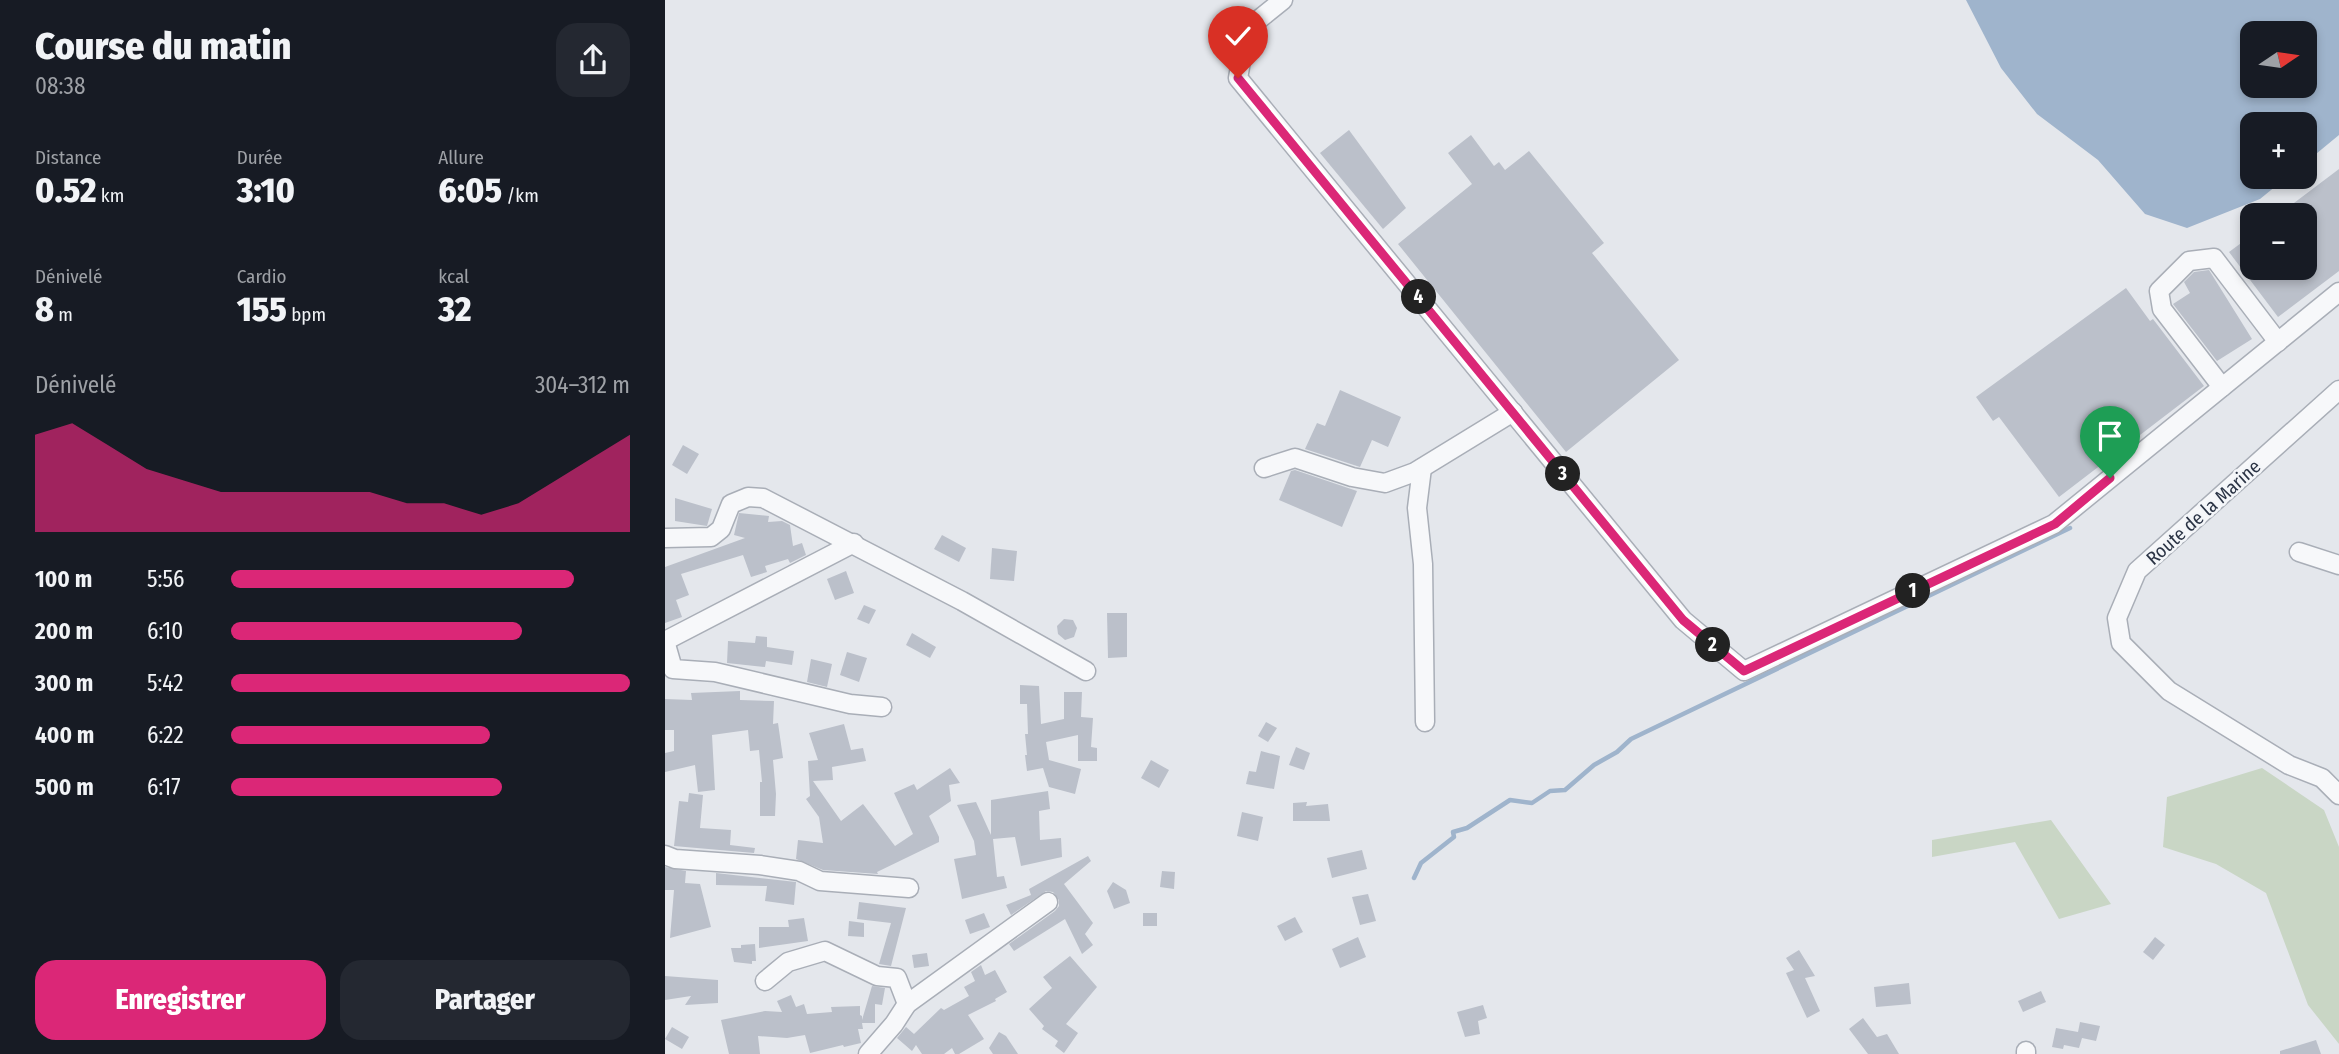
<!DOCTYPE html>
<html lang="fr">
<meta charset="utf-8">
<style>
body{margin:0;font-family:"Fira Sans Condensed",sans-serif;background:#242831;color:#f1f3f6;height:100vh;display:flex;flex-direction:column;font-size:26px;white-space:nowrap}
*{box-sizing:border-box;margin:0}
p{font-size:23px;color:#9ea1a6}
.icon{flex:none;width:38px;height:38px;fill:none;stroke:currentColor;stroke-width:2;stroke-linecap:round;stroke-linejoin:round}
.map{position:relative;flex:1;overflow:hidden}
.sheet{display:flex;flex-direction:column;background:#171b24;width:665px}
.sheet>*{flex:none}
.needle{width:46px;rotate:77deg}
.buttons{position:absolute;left:1575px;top:21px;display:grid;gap:14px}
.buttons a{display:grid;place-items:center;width:77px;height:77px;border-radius:14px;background:#171b24;box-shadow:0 4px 10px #0003;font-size:35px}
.pin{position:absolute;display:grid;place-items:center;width:60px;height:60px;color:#fff;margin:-72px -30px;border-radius:50% 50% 50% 0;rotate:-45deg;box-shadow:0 0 7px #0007}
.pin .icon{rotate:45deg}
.km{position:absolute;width:35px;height:35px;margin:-18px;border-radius:50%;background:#222;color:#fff;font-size:19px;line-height:35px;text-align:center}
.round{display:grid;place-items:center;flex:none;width:74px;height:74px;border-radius:21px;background:#242831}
.head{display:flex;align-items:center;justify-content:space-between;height:119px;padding:0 35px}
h1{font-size:38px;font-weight:800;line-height:52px}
.metrics{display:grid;grid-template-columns:repeat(3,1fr);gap:10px;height:119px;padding:7px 35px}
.metrics div{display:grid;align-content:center}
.metrics b{font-size:35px;font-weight:800}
.metrics small{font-size:19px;font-weight:400}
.metrics p{font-size:19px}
.chart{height:196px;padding:14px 35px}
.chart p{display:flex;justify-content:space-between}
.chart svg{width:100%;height:126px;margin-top:7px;fill:#db2777;opacity:.7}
.cta{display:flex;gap:14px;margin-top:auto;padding:14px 35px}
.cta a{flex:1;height:80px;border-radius:21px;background:#db2777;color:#fff;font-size:28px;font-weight:800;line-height:80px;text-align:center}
.cta a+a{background:#242831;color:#f1f3f6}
ul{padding:0 35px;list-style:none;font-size:23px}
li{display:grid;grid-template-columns:112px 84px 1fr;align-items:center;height:52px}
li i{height:18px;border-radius:9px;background:#db2777}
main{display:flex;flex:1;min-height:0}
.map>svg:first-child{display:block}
.green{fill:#c9d6c5}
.water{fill:#9fb4cc;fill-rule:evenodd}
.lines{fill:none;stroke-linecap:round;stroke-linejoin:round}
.stream{stroke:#9fb4cc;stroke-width:4.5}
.building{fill:#bbc0ca}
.street-casing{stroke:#a9aeb7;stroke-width:21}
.street{stroke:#f7f8fa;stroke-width:18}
.route-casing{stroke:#fff;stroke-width:14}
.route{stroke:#db2777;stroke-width:9}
.labels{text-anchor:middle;stroke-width:5;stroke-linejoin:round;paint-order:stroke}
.street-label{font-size:19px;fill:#2b3445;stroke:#f4f6f9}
</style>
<main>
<section class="sheet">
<div class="head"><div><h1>Course du matin</h1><p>08:38</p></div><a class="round"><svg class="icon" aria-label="share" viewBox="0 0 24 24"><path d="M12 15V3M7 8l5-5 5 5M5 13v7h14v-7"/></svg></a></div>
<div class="metrics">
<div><p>Distance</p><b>0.52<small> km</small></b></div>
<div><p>Durée</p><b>3:10</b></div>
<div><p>Allure</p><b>6:05<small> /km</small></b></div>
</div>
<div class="metrics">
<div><p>Dénivelé</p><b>8<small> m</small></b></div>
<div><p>Cardio</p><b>155<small> bpm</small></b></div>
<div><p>kcal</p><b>32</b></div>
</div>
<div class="chart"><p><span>Dénivelé</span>304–312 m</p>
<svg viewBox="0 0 160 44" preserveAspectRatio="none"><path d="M0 44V10L10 6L20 14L30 22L40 26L50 30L60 30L70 30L80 30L90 30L100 34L110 34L120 38L130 34L140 26L150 18L160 10V44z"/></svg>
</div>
<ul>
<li><b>100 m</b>5:56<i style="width:86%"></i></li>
<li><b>200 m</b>6:10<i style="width:73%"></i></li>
<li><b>300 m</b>5:42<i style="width:100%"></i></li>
<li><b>400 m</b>6:22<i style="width:65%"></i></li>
<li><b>500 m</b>6:17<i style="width:68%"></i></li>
</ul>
<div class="cta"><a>Enregistrer</a><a>Partager</a></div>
</section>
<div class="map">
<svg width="1674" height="1054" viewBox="0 0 1674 1054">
<rect width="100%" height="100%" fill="#e4e7ec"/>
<!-- green -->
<g class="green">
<path d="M 1597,768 L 1659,810 L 1674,847 L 1674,1044 L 1643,1005 L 1601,893 L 1551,864 L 1498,847 L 1502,797 Z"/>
<path d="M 1386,820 L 1446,904 L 1394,919 L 1350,842 L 1267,857 L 1267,840 Z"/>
</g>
<!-- water -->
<path class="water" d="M 1301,0 L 1674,0 L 1674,135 L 1640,163 L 1640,124 L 1587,124 L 1587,177 L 1622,177 L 1595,199 L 1522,228 L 1480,214 L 1433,160 L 1372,114 L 1336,68 ZM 1587,33 L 1640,33 L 1640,86 L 1587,86 Z"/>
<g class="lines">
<!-- stream -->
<path class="stream" d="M 749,878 L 756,863 L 789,837 L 788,832 L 802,828 L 845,800 L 867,803 L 885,791 L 900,790 L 929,765 L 952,752 L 966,739 L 1405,528"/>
</g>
<!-- building -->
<g class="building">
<path d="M 684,130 L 741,208 L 718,229 L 655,153 Z"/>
<path d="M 806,135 L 829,166 L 834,162 L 840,170 L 864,151 L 939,243 L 927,253 L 1014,360 L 901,452 L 733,244 L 807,184 L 783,153 Z"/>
<path d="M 1674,169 L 1674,271 L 1613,317 L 1564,252 L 1587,235 L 1587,268 L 1640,268 L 1640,215 L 1613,215 Z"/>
<path d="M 1544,270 L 1587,339 L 1552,361 L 1508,304 L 1525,293 L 1519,282 L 1529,272 Z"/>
<path d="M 1461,288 L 1485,321 L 1488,319 L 1539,386 L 1394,497 L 1334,417 L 1328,421 L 1311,397 Z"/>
<path d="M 675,390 L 736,417 L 723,447 L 707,440 L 695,467 L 640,449 L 652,423 L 660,426 Z"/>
<path d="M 18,445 L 34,454 L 22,474 L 7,465 Z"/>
<path d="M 630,470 L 692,491 L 677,527 L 614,500 L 626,471 Z"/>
<path d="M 10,498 L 47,509 L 42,526 L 10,521 Z"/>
<path d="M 74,513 L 104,516 L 103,522 L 117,521 L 125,525 L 128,546 L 137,543 L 141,555 L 125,563 L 123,559 L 100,566 L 102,572 L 86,577 L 78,555 L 16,574 L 24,595 L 11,600 L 17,617 L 0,623 L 0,567 L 80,538 L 69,535 Z"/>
<path d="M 277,535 L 301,548 L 294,562 L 269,549 Z"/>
<path d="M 327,548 L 352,551 L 349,581 L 325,579 Z"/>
<path d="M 181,571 L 189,593 L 170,600 L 162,579 Z"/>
<path d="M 199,605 L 211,610 L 204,624 L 192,619 Z"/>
<path d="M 442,613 L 462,613 L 462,657 L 443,658 Z"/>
<path d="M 399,619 L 408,620 L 412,628 L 409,637 L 400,640 L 393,634 L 392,626 Z"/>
<path d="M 247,633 L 271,647 L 265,658 L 241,645 Z"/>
<path d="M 91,636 L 102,637 L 102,647 L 129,651 L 127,665 L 101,661 L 100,667 L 62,663 L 63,641 L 90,643 Z"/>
<path d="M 182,652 L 202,658 L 194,682 L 175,675 Z"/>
<path d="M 146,659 L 167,664 L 162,687 L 142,682 Z"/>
<path d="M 355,685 L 374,686 L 376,724 L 399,719 L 399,692 L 417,692 L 416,717 L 428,718 L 426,747 L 432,748 L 432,761 L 413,761 L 413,735 L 381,742 L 384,760 L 416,769 L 410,794 L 384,787 L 378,768 L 362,771 L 360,755 L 362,755 L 360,734 L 363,734 L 362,704 L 355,704 Z"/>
<path d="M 75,691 L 75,700 L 109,701 L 108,724 L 113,723 L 118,758 L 108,760 L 111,794 L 110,816 L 95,816 L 95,782 L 97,782 L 94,750 L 85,751 L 83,730 L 47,735 L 50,790 L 33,792 L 30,765 L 0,772 L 0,753 L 9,751 L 9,730 L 0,730 L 0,699 L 27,700 L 26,693 Z"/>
<path d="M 601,722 L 612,728 L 603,742 L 593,736 Z"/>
<path d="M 179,724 L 186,750 L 198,748 L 201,761 L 167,767 L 168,780 L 148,781 L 176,821 L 198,804 L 230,846 L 248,834 L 229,793 L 249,784 L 252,790 L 285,768 L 295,783 L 284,785 L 286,801 L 264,816 L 274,837 L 274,842 L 212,872 L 213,874 L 158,870 L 131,859 L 133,840 L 158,843 L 154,817 L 141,799 L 145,796 L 143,761 L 153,760 L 144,733 Z"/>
<path d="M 631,747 L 645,753 L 639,770 L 624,765 Z"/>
<path d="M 596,751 L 615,756 L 609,789 L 581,784 L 584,771 L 591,772 Z"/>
<path d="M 486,760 L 504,770 L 494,788 L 476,778 Z"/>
<path d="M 383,791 L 385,809 L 374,811 L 375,840 L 396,838 L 397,857 L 356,866 L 350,837 L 328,839 L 332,877 L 339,876 L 342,888 L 297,899 L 289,859 L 311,855 L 309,841 L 292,805 L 311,802 L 326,835 L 326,800 Z"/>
<path d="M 24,793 L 38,795 L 35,828 L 66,830 L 65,845 L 90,848 L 89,853 L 9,846 L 14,801 L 23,802 Z"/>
<path d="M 642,802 L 641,806 L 663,804 L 665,821 L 628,821 L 628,803 Z"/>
<path d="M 577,812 L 598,817 L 593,841 L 572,836 Z"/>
<path d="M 697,850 L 702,869 L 667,878 L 662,858 Z"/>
<path d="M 423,856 L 426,861 L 399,884 L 428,923 L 420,934 L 428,945 L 417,954 L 400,919 L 349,951 L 344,944 L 390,911 L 394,906 L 394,900 L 388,892 L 381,891 L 346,915 L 341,905 L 366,895 L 364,889 Z"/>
<path d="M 0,867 L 21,871 L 20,883 L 35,884 L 46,927 L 5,938 L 9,890 L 0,890 Z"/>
<path d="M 497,871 L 510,872 L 509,889 L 495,887 Z"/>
<path d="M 51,873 L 131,882 L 129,905 L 100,901 L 102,886 L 51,885 Z"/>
<path d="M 448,882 L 461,890 L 465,903 L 449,909 L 442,891 Z"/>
<path d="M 703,894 L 711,921 L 695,925 L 687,897 Z"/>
<path d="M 194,902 L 241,908 L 226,966 L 214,964 L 226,923 L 192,919 Z"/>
<path d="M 319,913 L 325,927 L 305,934 L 300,920 Z"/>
<rect x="478" y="913" width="14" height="13"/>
<path d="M 630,917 L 638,932 L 620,941 L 612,926 Z"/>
<path d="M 139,918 L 143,941 L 94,948 L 94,927 L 124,927 L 123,920 Z"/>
<path d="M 184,921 L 199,923 L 199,937 L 183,936 Z"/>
<path d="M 693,937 L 701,957 L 675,968 L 667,949 Z"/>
<path d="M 1490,937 L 1500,945 L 1488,960 L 1478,952 Z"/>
<path d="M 90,944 L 91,961 L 87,961 L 87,964 L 69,962 L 66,948 L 76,948 L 76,945 Z"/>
<path d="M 1134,950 L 1150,976 L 1140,978 L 1155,1011 L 1142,1018 L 1121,973 L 1129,970 L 1121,958 Z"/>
<path d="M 262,953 L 264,966 L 249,968 L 247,955 Z"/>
<path d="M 405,956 L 432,987 L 401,1024 L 413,1033 L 399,1053 L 390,1046 L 393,1041 L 377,1029 L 379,1026 L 364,1009 L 387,988 L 378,977 Z"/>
<path d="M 316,965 L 320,975 L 330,970 L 342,992 L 330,999 L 331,1001 L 303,1015 L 319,1039 L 294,1054 L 290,1054 L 287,1048 L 279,1054 L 257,1054 L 251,1045 L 247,1051 L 232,1038 L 241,1027 L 249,1034 L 276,1008 L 279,1010 L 304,996 L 299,987 L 310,981 L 306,972 Z"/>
<path d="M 0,976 L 53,980 L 53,1003 L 20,1005 L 26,996 L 0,1000 Z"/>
<path d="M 1244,983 L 1246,1004 L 1211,1007 L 1209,987 Z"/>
<path d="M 207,986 L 220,988 L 217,1005 L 210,1004 L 210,1023 L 197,1023 L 198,1029 L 193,1029 L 196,1043 L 179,1047 L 178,1045 L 145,1053 L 140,1035 L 122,1038 L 93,1036 L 95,1054 L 64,1054 L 56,1020 L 100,1011 L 117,1012 L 112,1001 L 126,995 L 131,1007 L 139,1004 L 142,1014 L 167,1012 L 166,1007 L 195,1006 L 195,1015 L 197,1016 L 197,1020 Z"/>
<path d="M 1376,991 L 1381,1002 L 1358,1012 L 1353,1001 Z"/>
<path d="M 818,1005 L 822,1018 L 813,1021 L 815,1034 L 800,1037 L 792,1012 Z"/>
<path d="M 1198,1018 L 1212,1037 L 1222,1034 L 1234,1054 L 1203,1054 L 1184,1029 Z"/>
<path d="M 1415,1022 L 1435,1026 L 1431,1041 L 1417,1038 L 1414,1048 L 1399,1045 L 1398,1049 L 1387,1047 L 1391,1028 L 1413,1032 Z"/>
<path d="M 7,1027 L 24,1037 L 17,1049 L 0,1039 Z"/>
<path d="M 334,1032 L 341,1036 L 353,1054 L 328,1054 L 324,1048 Z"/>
<path d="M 1651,1040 L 1656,1054 L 1615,1054 L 1615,1051 Z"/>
</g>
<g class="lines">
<defs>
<g id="street">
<path d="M 618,0 L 582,29 L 573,78 L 1018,620 L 1079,671 L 1389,524 L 1674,292"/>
<path d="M 1557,387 L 1497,309 L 1494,291 L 1524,261 L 1549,258 L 1613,342"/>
<path d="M 1674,390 L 1472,571 L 1452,618 L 1456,643 L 1504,691 L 1624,765 L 1657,778 L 1674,795"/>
<path d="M 599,468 L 630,458 L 687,477 L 720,483 L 750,472 L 848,412"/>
<path d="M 757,468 L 752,508 L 758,564 L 760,722"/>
<path d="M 0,538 L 46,537 L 56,529 L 66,504 L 83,497 L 98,498 L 297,601 L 421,671"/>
<path d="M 1634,552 L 1674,565"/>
<path d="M 0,641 L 8,669 L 50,672 L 185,704 L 217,707"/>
<path d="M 0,641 L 189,543"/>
<path d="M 0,855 L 10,859 L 95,865 L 134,871 L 155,881 L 244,888"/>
<path d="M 100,981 L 123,962 L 160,951 L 212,976 L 232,978 L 242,1004"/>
<path d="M 1361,1051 L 1361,1054"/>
<path d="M 203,1054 L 229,1024 L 242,1004 L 383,902"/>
</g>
</defs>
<!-- street casing -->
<use href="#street" class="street-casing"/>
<!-- street -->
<use href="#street" class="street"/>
</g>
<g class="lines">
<defs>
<path id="route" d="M 573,78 L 1018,620 L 1079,671 L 1390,524 L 1445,478"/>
</defs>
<!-- route casing -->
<use href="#route" class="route-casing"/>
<!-- route -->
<use href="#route" class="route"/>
</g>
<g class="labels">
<!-- street labels -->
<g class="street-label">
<text transform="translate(1538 512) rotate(-42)" y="7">Route de la Marine</text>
</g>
</g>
</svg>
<div class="buttons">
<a><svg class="needle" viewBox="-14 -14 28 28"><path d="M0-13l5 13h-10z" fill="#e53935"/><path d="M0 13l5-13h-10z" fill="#9ea1a6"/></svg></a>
<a>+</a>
<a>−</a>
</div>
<div class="pin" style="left:1445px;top:478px;background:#1e9e55"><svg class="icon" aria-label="arrive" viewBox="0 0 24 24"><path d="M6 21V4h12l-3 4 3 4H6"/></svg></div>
<div class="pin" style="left:573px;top:78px;background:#d93025"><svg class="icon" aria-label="check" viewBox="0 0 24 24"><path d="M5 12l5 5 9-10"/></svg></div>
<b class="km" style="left:1248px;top:591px">1</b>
<b class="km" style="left:1048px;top:645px">2</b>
<b class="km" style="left:898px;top:474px">3</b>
<b class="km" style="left:754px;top:297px">4</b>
</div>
</main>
